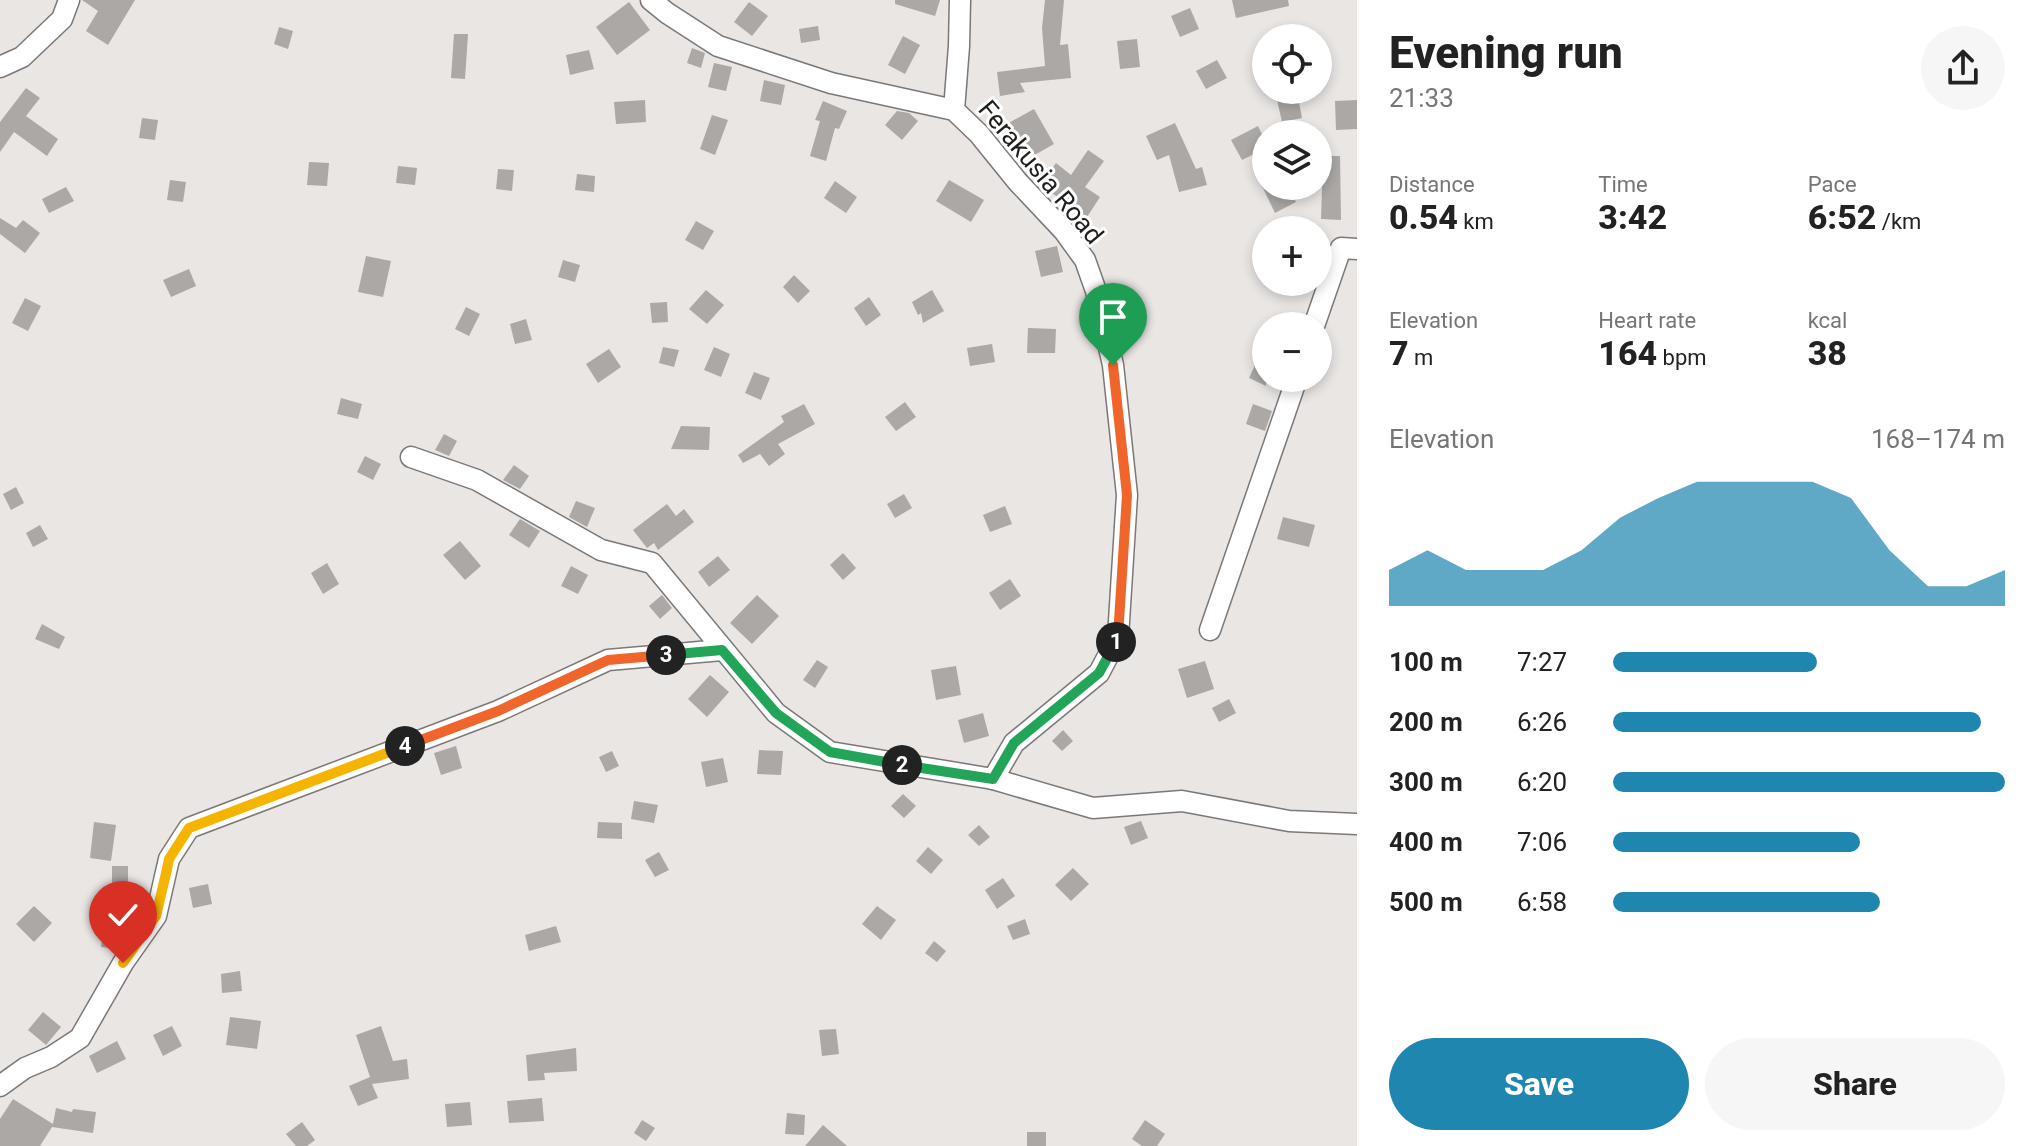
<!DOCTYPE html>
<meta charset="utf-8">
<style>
body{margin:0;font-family:Roboto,sans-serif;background:#f6f6f6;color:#222;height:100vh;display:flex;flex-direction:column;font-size:30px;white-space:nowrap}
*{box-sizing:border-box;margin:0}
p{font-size:26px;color:#767676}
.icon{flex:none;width:44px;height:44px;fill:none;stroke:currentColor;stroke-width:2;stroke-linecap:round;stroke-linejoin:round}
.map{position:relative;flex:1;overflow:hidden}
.side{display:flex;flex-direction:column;background:#fff;width:680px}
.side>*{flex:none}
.buttons{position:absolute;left:1252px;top:24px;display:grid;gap:16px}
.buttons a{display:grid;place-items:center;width:80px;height:80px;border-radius:50%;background:#fff;box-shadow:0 4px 12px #0003;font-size:40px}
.pin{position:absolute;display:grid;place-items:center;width:68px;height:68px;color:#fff;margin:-82px -34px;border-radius:50% 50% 50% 0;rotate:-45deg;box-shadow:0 0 8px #0007}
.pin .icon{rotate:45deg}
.km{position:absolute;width:40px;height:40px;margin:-20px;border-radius:50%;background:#222;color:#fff;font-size:22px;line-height:40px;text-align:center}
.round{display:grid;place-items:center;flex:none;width:84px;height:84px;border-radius:42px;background:#f6f6f6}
.headline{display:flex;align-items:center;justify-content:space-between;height:136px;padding:0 32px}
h1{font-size:44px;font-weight:800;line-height:60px}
.metrics{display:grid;grid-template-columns:repeat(3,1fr);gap:12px;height:136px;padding:8px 32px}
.metrics div{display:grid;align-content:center}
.metrics b{font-size:34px;font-weight:800}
.metrics small{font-size:22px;font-weight:400}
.metrics p{font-size:22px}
.chart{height:224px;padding:16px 32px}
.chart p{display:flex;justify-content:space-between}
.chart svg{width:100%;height:144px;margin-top:8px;fill:#1e86af;opacity:.7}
.action{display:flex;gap:16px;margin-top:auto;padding:16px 32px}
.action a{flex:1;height:92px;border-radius:48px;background:#1e86af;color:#fff;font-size:32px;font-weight:800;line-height:92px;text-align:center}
.action a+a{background:#f6f6f6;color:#222}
ul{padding:0 32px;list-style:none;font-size:26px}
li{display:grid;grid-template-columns:128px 96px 1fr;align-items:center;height:60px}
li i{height:20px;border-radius:10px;background:#1e86af}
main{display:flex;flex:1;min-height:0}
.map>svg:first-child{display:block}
.building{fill:#aca8a6}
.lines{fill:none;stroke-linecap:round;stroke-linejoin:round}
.minor-casing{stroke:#7c7877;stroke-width:23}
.minor{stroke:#fff;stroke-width:20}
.split-1-casing{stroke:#fff;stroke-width:16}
.split-2-casing{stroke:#fff;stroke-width:16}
.split-3-casing{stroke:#fff;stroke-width:16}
.split-4-casing{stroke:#fff;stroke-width:16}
.split-5-casing{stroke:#fff;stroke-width:16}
.split-6-casing{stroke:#fff;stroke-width:16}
.split-1{stroke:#f0652b;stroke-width:10}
.split-2{stroke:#22a559;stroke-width:10}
.split-3{stroke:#22a559;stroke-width:10}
.split-4{stroke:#f0652b;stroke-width:10}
.split-5{stroke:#f5b400;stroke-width:10}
.split-6{stroke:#f5b400;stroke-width:10}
.labels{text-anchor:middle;stroke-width:6;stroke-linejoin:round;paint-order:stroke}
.street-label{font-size:26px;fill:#1f1e1d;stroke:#fff}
</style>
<main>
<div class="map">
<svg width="1357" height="1146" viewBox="0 0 1357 1146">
<rect width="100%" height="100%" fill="#eae6e4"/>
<!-- building -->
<g class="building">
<path d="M 82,0 L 135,0 L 108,45 L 86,31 L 98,11 Z"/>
<path d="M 895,0 L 940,0 L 935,16 L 895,4 Z"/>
<path d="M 1045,0 L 1064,0 L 1060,45 L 1068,44 L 1071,78 L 1020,83 L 1025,92 L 1000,96 L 997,72 L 1045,66 L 1042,28 Z"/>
<path d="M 1232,0 L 1288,0 L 1289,6 L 1236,18 Z"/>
<path d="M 629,2 L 650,30 L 617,55 L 596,27 Z"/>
<path d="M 749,2 L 768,16 L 752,36 L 734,22 Z"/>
<path d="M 1190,8 L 1199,29 L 1180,37 L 1171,16 Z"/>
<path d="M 818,26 L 820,40 L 801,43 L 799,29 Z"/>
<path d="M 279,27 L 293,31 L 288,49 L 274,44 Z"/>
<path d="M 454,34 L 468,34 L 465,79 L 451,78 Z"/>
<path d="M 903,36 L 920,45 L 905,74 L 888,65 Z"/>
<path d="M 1137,39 L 1140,67 L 1120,69 L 1117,41 Z"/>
<path d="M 692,48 L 705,53 L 701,68 L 687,63 Z"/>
<path d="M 589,50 L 594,69 L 570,75 L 566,55 Z"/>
<path d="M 1217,60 L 1227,78 L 1206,89 L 1196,71 Z"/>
<path d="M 714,63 L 732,67 L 726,91 L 708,87 Z"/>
<path d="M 764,80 L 785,85 L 781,105 L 760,101 Z"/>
<path d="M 26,88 L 40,98 L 26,116 L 58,139 L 47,156 L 14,132 L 0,152 L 0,122 Z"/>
<path d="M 1298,97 L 1302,118 L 1282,122 L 1277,100 Z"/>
<path d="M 645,100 L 646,122 L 616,124 L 614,102 Z"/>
<path d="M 1357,100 L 1357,129 L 1336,130 L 1335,101 Z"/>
<path d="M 823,101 L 847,111 L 839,129 L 835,128 L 826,161 L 810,156 L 820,121 L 815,120 Z"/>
<path d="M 1034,109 L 1054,144 L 1024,161 L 1005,125 Z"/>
<path d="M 897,111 L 909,113 L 918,121 L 902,140 L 885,125 Z"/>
<path d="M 712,115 L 728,120 L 715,155 L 700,149 Z"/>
<path d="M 142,118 L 158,120 L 155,140 L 139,138 Z"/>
<path d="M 1175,123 L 1196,169 L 1202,167 L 1207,185 L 1179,192 L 1169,155 L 1157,160 L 1146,136 Z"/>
<path d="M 1258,126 L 1266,143 L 1266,148 L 1242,160 L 1231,140 Z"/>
<path d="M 1088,150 L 1104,161 L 1085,187 L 1100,197 L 1087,217 L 1040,185 L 1056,163 L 1071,175 Z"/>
<path d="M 1323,156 L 1340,156 L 1341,220 L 1321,219 Z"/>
<path d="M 309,162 L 329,163 L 327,186 L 307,185 Z"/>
<path d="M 398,166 L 417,168 L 415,185 L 396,183 Z"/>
<path d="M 498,169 L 514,170 L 512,191 L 496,189 Z"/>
<path d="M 577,174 L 595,176 L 594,192 L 575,190 Z"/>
<path d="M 170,180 L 186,182 L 183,202 L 167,200 Z"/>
<path d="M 949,180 L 984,200 L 971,222 L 936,201 Z"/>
<path d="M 835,181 L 857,197 L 846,213 L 824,198 Z"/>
<path d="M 1262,186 L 1288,186 L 1296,202 L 1275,213 Z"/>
<path d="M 66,187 L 74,201 L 49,213 L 42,199 Z"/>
<path d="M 0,218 L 16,228 L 23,220 L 40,233 L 25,253 L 0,234 Z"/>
<path d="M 696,221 L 714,231 L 703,250 L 685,240 Z"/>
<path d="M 1057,246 L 1063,272 L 1041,277 L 1035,251 Z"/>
<path d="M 366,256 L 391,261 L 383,297 L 358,292 Z"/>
<path d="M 563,260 L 580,265 L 575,282 L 558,277 Z"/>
<path d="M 189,269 L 196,286 L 171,297 L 163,280 Z"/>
<path d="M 794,275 L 810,291 L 798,303 L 783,287 Z"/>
<path d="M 706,290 L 724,305 L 707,324 L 689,309 Z"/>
<path d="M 932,290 L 944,311 L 923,323 L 921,313 L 918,315 L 912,302 Z"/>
<path d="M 869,297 L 881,315 L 866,326 L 854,308 Z"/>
<path d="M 25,298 L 41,306 L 28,331 L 12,323 Z"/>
<path d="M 667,302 L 668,322 L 652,323 L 650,303 Z"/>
<path d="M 466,307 L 480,314 L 469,336 L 455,329 Z"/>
<path d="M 526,319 L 532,340 L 515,344 L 510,324 Z"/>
<path d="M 1028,328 L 1056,329 L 1055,353 L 1027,353 Z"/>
<path d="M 1266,341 L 1266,386 L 1249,378 Z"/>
<path d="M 992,344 L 995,362 L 970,366 L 967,348 Z"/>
<path d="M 663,347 L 679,350 L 674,367 L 659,363 Z"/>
<path d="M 714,347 L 730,354 L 721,377 L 704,370 Z"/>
<path d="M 609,349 L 621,367 L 598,383 L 586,364 Z"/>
<path d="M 754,372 L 770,378 L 761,400 L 745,393 Z"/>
<path d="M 341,398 L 362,404 L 358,419 L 337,414 Z"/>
<path d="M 905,402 L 916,417 L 896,431 L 885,417 Z"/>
<path d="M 804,404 L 815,424 L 778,444 L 785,454 L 769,466 L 760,454 L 743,463 L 738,455 L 784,422 L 781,416 Z"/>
<path d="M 1253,404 L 1272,411 L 1265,431 L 1246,424 Z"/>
<path d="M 681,426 L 710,427 L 709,450 L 671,449 Z"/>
<path d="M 444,434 L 457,441 L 449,456 L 435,450 Z"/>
<path d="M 365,456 L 381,464 L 373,480 L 357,472 Z"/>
<path d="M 514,465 L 529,476 L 520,489 L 503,480 Z"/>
<path d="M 16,487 L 24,503 L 11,510 L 3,494 Z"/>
<path d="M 904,494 L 912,508 L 895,518 L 887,504 Z"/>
<path d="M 576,501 L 595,508 L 587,527 L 569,517 Z"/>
<path d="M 667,504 L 676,516 L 684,509 L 694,522 L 658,550 L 654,543 L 647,548 L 633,530 Z"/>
<path d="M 1005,506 L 1012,524 L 990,532 L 983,515 Z"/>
<path d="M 1283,517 L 1315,525 L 1309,547 L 1277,539 Z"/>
<path d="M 520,519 L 540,531 L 529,548 L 509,535 Z"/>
<path d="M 40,525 L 48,539 L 33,547 L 26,533 Z"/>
<path d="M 460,541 L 481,566 L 465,580 L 443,555 Z"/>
<path d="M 843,553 L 856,568 L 843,580 L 830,565 Z"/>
<path d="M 718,556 L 730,570 L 709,587 L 698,572 Z"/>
<path d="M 327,563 L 339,584 L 323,594 L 311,573 Z"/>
<path d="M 571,566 L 588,575 L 578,594 L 561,586 Z"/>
<path d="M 1010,579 L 1021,596 L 1000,610 L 989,593 Z"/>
<path d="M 662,595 L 672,608 L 660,619 L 649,606 Z"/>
<path d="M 757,595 L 779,616 L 752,644 L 730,623 Z"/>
<path d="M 42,624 L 65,637 L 59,649 L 35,639 Z"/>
<path d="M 817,660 L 828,667 L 815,688 L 803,680 Z"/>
<path d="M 1205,661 L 1214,689 L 1187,698 L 1178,669 Z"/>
<path d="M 956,666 L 961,695 L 936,700 L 931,670 Z"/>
<path d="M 710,675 L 729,692 L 707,717 L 688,699 Z"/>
<path d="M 1229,699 L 1236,713 L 1219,722 L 1212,708 Z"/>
<path d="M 983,713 L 989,736 L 964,743 L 958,720 Z"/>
<path d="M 1063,730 L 1073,741 L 1062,751 L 1052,741 Z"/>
<path d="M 456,746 L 462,768 L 441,775 L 434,753 Z"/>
<path d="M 759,750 L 783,751 L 781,775 L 757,774 Z"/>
<path d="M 612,751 L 619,766 L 606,772 L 599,757 Z"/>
<path d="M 723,758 L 728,782 L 706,787 L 701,762 Z"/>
<path d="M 903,794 L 916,806 L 904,818 L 891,806 Z"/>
<path d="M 634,801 L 658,805 L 654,823 L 631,819 Z"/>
<path d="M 1141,821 L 1148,838 L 1131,845 L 1124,827 Z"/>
<path d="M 94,822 L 116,825 L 111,861 L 90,858 Z"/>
<path d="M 598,822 L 622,823 L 622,839 L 597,838 Z"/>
<path d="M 979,825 L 990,837 L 979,846 L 968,835 Z"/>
<path d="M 928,847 L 943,860 L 931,874 L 916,861 Z"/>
<path d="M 659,852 L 669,870 L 655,877 L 645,860 Z"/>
<rect x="112" y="866" width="16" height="20"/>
<path d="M 1073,868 L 1089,884 L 1071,901 L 1055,885 Z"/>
<path d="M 1003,878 L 1015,896 L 997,909 L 985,890 Z"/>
<path d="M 208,884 L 212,904 L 193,908 L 189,888 Z"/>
<path d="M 34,906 L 52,923 L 34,942 L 16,924 Z"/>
<path d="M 877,906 L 896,920 L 881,940 L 862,924 Z"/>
<path d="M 1025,919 L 1030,934 L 1013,940 L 1007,926 Z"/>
<path d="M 104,923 L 120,925 L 116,949 L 101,947 Z"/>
<path d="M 556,926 L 561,942 L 529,951 L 525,935 Z"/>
<path d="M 934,941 L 946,951 L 937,962 L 925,953 Z"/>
<path d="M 240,971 L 242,991 L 222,993 L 221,974 Z"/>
<path d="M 43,1012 L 61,1027 L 46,1045 L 28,1030 Z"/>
<path d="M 230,1017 L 261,1021 L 257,1049 L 226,1045 Z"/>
<path d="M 172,1026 L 182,1046 L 163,1056 L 153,1035 Z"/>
<path d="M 381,1026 L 393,1061 L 407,1059 L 409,1079 L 372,1084 L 378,1098 L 358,1106 L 349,1086 L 370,1077 L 372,1083 L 356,1035 Z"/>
<path d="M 836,1029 L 839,1054 L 822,1056 L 819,1030 Z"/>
<path d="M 117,1041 L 126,1059 L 97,1073 L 89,1056 Z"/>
<path d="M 576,1048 L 577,1071 L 544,1073 L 545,1080 L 528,1081 L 526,1055 Z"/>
<path d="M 542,1098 L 544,1121 L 509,1123 L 507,1101 Z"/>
<path d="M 13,1099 L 53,1124 L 56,1108 L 72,1112 L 73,1109 L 96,1112 L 93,1133 L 52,1127 L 40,1146 L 0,1146 L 0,1119 Z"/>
<path d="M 470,1102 L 472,1125 L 447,1127 L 445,1104 Z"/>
<path d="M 787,1113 L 805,1115 L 804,1135 L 785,1134 Z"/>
<path d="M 642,1120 L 655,1128 L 646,1141 L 634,1133 Z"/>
<path d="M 1145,1120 L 1165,1134 L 1157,1146 L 1142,1146 L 1132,1139 Z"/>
<path d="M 302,1122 L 315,1140 L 307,1146 L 296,1146 L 286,1134 Z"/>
<path d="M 823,1125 L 847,1146 L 805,1146 Z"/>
<rect x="1027" y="1132" width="19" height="14"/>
</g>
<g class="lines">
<defs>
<g id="minor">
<path d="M 651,0 L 667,13 L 718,46 L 831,83 L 954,110 L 979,134 L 1017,181 L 1064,231 L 1085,260 L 1096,291 L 1113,365 L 1127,495 L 1118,637 L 1099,673 L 1014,743 L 993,779"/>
<path d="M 0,67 L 22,57 L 62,19 L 69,0"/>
<path d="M 954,110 L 959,46 L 960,0"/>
<path d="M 1314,326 L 1341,248 L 1357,249"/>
<path d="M 411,457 L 477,480 L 601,550 L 652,563 L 776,713 L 830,752 L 993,779 L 1093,808 L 1182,801 L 1289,821 L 1357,824"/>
<path d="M 1210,630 L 1297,378"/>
<path d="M 0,1086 L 25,1068 L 51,1057 L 80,1038 L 123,963 L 156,916 L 169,859 L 189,828 L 498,711 L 608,660 L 722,650"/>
</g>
</defs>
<!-- minor casing -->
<use href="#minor" class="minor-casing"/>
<!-- minor -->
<use href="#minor" class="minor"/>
</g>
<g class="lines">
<defs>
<path id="split-1" d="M 1113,365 L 1127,495 L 1118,637 L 1116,642"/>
<path id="split-2" d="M 902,765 L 993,779 L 1014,743 L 1099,673 L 1116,642"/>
<path id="split-3" d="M 666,655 L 722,650 L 776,713 L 830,752 L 902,765"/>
<path id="split-4" d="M 405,746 L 498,711 L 608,660 L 666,655"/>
<path id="split-5" d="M 167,869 L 169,859 L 189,828 L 405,746"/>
<path id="split-6" d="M 123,963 L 156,916 L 167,869"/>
</defs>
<!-- split-1 casing -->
<use href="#split-1" class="split-1-casing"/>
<!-- split-2 casing -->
<use href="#split-2" class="split-2-casing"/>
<!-- split-3 casing -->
<use href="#split-3" class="split-3-casing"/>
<!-- split-4 casing -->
<use href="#split-4" class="split-4-casing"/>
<!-- split-5 casing -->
<use href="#split-5" class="split-5-casing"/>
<!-- split-6 casing -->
<use href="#split-6" class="split-6-casing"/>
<!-- split-1 -->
<use href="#split-1" class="split-1"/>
<!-- split-2 -->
<use href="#split-2" class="split-2"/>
<!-- split-3 -->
<use href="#split-3" class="split-3"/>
<!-- split-4 -->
<use href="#split-4" class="split-4"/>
<!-- split-5 -->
<use href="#split-5" class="split-5"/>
<!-- split-6 -->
<use href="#split-6" class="split-6"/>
</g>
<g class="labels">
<!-- street labels -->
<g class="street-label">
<text transform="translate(1041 172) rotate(50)" y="9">Ferakusia Road</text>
</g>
</g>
</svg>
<div class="buttons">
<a><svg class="icon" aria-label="locate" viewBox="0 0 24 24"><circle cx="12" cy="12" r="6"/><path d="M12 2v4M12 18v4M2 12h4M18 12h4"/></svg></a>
<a><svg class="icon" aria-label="layers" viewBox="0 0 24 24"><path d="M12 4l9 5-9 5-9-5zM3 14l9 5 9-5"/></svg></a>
<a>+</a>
<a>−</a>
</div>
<div class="pin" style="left:1113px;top:365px;background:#1e9e55"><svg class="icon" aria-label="arrive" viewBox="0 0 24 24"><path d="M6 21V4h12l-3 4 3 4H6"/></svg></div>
<div class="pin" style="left:123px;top:963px;background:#d93025"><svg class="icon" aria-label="check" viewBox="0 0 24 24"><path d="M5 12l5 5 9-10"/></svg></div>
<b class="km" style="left:1116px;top:642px">1</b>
<b class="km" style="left:902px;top:765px">2</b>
<b class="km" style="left:666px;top:655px">3</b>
<b class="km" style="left:405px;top:746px">4</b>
</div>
<section class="side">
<div class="headline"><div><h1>Evening run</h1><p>21:33</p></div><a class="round"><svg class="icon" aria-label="share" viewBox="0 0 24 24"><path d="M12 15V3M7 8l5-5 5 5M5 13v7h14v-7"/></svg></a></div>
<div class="metrics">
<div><p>Distance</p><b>0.54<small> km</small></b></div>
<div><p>Time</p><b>3:42</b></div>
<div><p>Pace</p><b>6:52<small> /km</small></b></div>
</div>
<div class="metrics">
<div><p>Elevation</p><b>7<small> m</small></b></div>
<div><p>Heart rate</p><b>164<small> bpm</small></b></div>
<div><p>kcal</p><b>38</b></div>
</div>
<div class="chart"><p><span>Elevation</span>168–174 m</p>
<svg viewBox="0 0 160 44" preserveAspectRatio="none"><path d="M0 44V33L10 27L20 33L30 33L40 33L50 27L60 17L70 11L80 6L90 6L100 6L110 6L120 11L130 27L140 38L150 38L160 33V44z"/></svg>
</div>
<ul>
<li><b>100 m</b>7:27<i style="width:52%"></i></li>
<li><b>200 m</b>6:26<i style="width:94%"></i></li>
<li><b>300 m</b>6:20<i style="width:100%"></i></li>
<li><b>400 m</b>7:06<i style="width:63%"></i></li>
<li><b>500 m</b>6:58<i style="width:68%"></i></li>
</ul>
<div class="action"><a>Save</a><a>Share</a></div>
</section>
</main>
